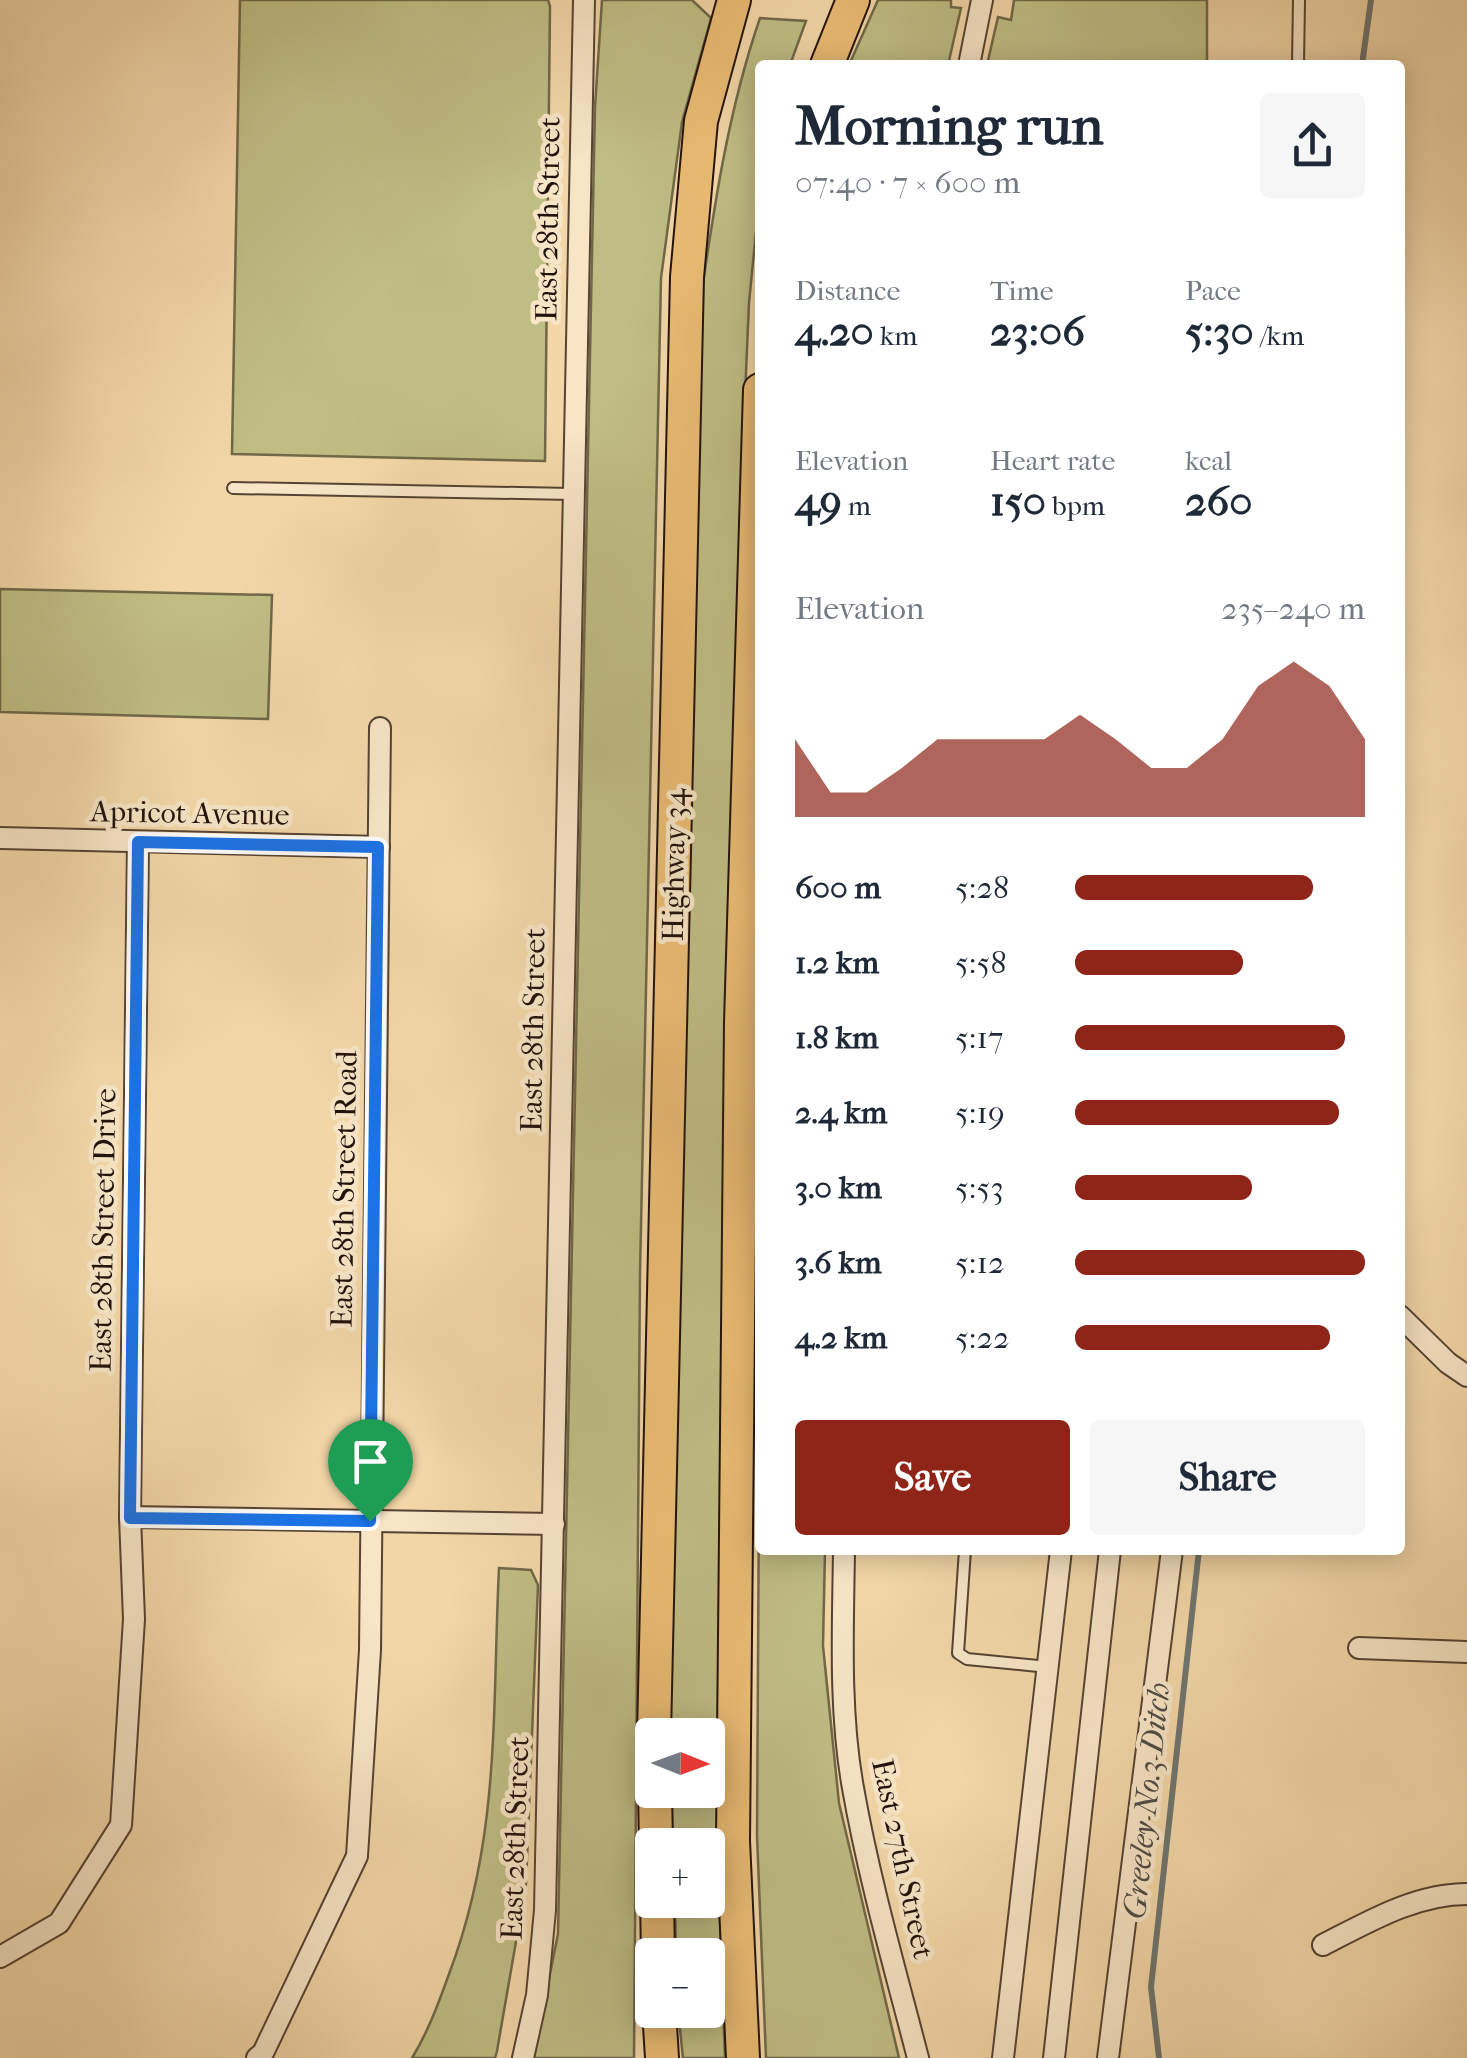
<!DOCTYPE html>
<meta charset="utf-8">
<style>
body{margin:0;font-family:"IM FELL French Canon",serif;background:#f6f6f7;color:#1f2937;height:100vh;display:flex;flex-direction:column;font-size:38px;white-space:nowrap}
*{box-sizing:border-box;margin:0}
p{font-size:32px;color:#747a83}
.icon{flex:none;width:55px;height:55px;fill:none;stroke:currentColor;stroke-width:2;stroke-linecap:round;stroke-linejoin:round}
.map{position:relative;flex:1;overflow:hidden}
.sheet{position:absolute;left:755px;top:60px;width:650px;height:1495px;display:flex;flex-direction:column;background:#fff;border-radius:10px;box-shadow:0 5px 25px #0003}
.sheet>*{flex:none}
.needle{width:65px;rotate:91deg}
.buttons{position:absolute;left:635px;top:1718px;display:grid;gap:20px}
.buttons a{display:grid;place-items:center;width:90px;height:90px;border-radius:10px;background:#fff;box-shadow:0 5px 25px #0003;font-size:50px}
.pin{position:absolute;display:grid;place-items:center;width:85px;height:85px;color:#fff;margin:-102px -42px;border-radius:50% 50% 50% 0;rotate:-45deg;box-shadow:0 0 10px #0007}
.pin .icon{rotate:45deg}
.round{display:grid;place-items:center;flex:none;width:105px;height:105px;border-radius:10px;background:#f6f6f7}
.summary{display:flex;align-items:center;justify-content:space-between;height:170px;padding:0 40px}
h1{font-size:55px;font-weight:700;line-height:75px}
.metrics{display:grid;grid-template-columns:repeat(3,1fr);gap:15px;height:170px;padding:10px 40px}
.metrics div{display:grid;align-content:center}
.metrics b{font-size:42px;font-weight:700}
.metrics small{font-size:28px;font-weight:400}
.metrics p{font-size:28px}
.chart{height:280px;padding:20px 40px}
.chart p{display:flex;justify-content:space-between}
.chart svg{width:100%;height:180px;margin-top:10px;fill:#8f2418;opacity:.7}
.button{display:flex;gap:20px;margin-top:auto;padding:20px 40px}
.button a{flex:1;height:115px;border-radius:10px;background:#8f2418;color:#fff;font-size:40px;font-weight:700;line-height:115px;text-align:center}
.button a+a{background:#f6f6f7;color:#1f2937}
ul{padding:0 40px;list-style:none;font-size:32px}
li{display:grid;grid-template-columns:160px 120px 1fr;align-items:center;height:75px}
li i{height:25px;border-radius:12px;background:#8f2418}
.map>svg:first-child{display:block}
.green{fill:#bfbd84;stroke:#706848;stroke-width:2.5}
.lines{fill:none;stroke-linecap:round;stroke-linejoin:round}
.stream{stroke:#6e7570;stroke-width:6}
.service-casing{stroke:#564333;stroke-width:14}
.minor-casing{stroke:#564333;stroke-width:24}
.trunk-casing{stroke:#22120c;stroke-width:36}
.service{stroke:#f7e5c6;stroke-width:10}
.minor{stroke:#f7e5c6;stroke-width:20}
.trunk{stroke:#eabc74;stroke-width:32}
.route-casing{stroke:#fff;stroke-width:20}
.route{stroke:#1a73e8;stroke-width:12}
.labels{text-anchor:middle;stroke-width:9;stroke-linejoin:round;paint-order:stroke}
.street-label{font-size:30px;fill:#22120c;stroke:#f7e5c6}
.water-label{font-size:32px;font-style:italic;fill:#4e4c46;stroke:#f7e5c6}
</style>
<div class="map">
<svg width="1467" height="2058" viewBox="0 0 1467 2058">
<rect width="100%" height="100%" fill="#f3d7a8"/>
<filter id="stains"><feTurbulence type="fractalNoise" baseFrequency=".002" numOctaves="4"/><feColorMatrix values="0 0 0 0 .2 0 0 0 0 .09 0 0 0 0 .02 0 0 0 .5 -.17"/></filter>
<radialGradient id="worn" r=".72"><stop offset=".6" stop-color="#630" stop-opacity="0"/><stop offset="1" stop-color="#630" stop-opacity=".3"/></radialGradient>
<!-- green -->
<g class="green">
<path d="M 240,0 L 548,0 L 550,6 L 545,461 L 232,454 Z"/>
<path d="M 602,0 L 692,0 L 711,18 L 682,122 L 661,278 L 640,1273 L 634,2058 L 533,2058 L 558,1934 L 595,107 Z"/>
<path d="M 878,0 L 951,0 L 951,7 L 961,8 L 948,65 L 849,65 Z"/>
<path d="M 1014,0 L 1207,0 L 1207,65 L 987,65 L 998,17 L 1011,20 Z"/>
<path d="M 760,18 L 806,21 L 790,65 L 760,65 L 760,191 L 749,303 L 741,489 L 727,1123 L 718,1871 L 725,2058 L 683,2058 L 678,2010 L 708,2010 L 708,1955 L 676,1955 L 675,1900 L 708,1900 L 708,1845 L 673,1845 L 671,1790 L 708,1790 L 708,1735 L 670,1735 L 700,304 C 714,207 728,111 760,18 Z"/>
<path d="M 0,589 L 272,595 L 268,719 L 0,712 Z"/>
<path d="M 760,1317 L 760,1550 L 825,1550 L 823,1646 L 839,1803 L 899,2058 L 766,2058 L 757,1836 Z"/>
<path d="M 499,1568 L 531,1570 L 538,1585 L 526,1884 L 497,2051 L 495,2058 L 412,2058 C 428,2032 439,2002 449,1974 C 501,1837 492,1711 499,1568 Z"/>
</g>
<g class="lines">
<!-- stream -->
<g class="stream">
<path d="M 1362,65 L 1371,0"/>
<path d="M 1159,2058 L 1151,1987 L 1199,1550"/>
</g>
<defs>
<g id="service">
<path d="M 1298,63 L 1299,0"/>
<path d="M 233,488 L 572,494"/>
<path d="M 965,1550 L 958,1653 L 967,1659 L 1048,1667"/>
</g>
<g id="minor">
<path d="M 969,65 L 982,0"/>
<path d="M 0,838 L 379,847"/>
<path d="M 1400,1316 L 1448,1363 L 1467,1376"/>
<path d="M 130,1517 L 554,1524"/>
<path d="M 844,1550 C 843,1628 839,1711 853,1788 C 869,1879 895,1969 918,2058"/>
<path d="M 1359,1648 L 1467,1652"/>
<path d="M 1323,1945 C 1368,1922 1415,1894 1467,1894"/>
<path d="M 0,1957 L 59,1923 L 121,1825 L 134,1619 L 130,1517 L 138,842"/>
<path d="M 257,2058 L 263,2053 L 357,1856 L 370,1650 L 380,728"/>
<path d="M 523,2058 L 537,1995 L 545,1910 L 584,0"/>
<path d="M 1003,2058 L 1061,1550"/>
<path d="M 1054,2058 L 1110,1550"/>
<path d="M 1108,2058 L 1172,1550"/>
</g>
<g id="trunk">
<path d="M 827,65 L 853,0"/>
<path d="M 654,1735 L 687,277 L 701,121 L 734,0"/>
<path d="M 655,1790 L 656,1845"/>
<path d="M 657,1900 L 658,1955"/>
<path d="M 659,2010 L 662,2058"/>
<path d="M 743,2058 L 733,1841 L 741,1023 L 760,390"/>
</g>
</defs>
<!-- service casing -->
<use href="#service" class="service-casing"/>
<!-- minor casing -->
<use href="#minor" class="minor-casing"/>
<!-- trunk casing -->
<use href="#trunk" class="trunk-casing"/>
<!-- service -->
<use href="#service" class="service"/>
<!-- minor -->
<use href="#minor" class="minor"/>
<!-- trunk -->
<use href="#trunk" class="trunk"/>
</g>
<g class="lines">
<defs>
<path id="route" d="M 138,842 L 378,847 L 370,1521 L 130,1518 Z"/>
</defs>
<!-- route casing -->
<use href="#route" class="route-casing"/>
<!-- route -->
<use href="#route" class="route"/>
</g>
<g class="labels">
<!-- street labels -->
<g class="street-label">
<text transform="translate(548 219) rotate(-89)" y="10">East 28th Street</text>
<text transform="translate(190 813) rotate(1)" y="10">Apricot Avenue</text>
<text transform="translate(674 865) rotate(-89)" y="10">Highway 34</text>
<text transform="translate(533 1030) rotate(-89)" y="10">East 28th Street</text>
<text transform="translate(344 1189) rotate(-89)" y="10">East 28th Street Road</text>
<text transform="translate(103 1230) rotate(-89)" y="10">East 28th Street Drive</text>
<text transform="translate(515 1838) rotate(-88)" y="10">East 28th Street</text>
<text transform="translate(903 1859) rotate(78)" y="10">East 27th Street</text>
</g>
<!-- water labels -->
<g class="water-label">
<text transform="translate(1146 1801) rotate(-84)" y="11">Greeley No.3 Ditch</text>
</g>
</g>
<rect width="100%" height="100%" filter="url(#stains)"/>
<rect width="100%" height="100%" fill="url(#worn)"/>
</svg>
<div class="buttons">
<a><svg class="needle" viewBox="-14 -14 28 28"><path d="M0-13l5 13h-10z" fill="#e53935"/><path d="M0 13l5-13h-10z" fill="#747a83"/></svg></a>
<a>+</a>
<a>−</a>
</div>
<div class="pin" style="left:370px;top:1521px;background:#1e9e55"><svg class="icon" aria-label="arrive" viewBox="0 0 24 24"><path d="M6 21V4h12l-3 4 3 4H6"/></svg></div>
<section class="sheet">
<div class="summary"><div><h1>Morning run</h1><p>07:40 · 7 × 600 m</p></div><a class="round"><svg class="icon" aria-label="share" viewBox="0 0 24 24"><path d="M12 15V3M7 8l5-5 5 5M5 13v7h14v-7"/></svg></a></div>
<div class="metrics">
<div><p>Distance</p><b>4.20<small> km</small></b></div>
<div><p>Time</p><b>23:06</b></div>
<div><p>Pace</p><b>5:30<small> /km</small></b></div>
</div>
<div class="metrics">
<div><p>Elevation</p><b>49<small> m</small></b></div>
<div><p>Heart rate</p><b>150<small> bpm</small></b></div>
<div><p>kcal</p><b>260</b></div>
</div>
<div class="chart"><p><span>Elevation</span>235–240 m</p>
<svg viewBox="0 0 160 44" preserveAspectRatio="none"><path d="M0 44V25L10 38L20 38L30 32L40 25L50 25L60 25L70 25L80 19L90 25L100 32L110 32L120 25L130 12L140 6L150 12L160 25V44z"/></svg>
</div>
<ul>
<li><b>600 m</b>5:28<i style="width:82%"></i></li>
<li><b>1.2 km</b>5:58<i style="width:58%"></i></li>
<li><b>1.8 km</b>5:17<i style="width:93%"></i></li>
<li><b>2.4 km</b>5:19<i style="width:91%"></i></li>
<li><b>3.0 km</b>5:53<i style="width:61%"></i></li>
<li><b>3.6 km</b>5:12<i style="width:100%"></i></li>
<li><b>4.2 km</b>5:22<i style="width:88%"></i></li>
</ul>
<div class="button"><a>Save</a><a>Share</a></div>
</section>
</div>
